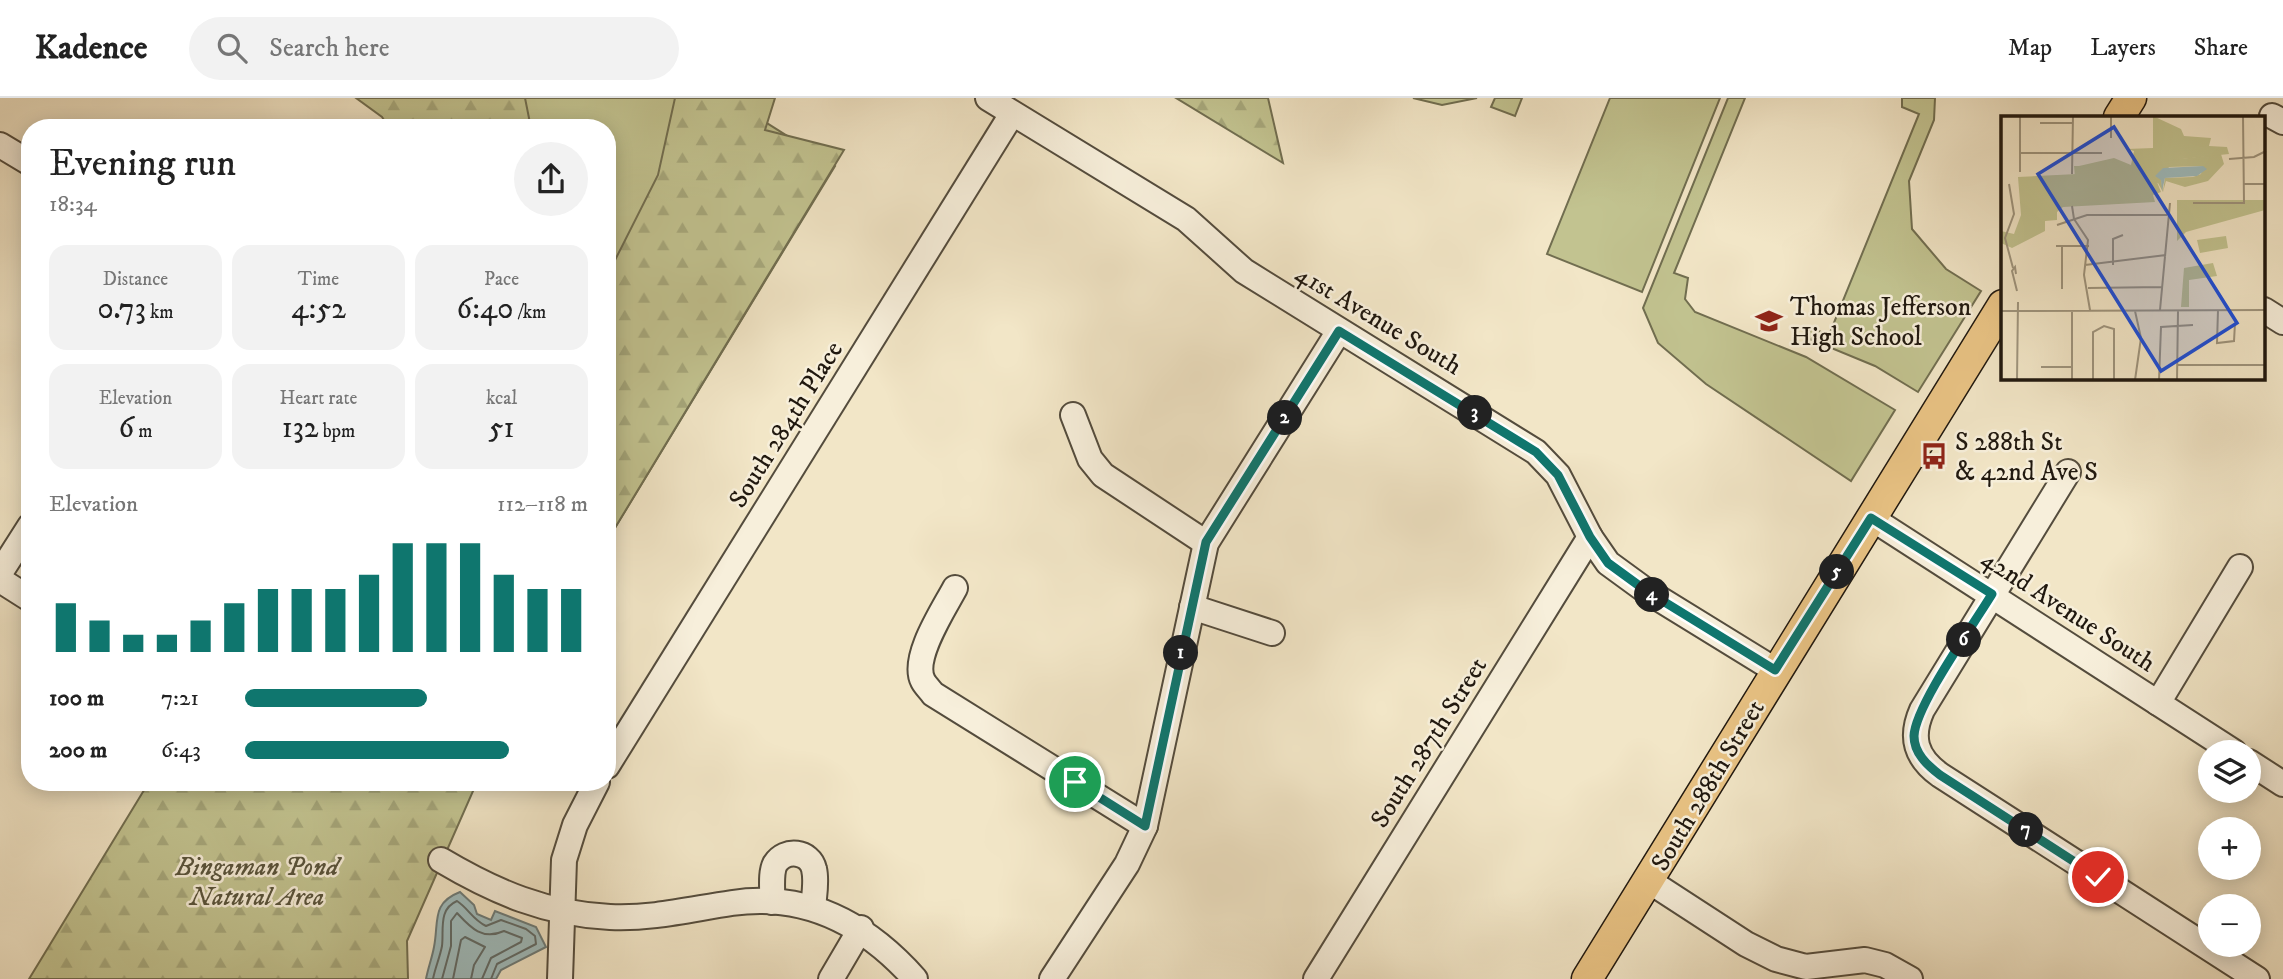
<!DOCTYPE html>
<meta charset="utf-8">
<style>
body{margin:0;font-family:"IM FELL DW Pica",serif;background:#f2f2f2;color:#222;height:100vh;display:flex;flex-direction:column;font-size:26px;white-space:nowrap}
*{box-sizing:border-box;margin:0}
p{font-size:23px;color:#767676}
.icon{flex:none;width:38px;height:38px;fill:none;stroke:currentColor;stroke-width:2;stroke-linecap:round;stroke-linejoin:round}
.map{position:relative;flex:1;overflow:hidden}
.panel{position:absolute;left:21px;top:21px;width:595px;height:672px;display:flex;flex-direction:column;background:#fff;border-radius:28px;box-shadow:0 4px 18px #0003}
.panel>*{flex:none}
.fabs{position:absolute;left:2198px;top:642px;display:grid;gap:14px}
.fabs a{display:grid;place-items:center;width:63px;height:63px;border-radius:50%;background:#fff;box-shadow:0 4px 18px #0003;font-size:35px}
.pin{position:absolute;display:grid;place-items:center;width:60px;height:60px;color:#fff;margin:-30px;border:4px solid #fff;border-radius:50%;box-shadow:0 2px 7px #0007}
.km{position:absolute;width:35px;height:35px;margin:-18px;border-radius:50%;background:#222;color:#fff;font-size:19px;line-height:35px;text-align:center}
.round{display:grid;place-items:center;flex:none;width:74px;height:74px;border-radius:37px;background:#f2f2f2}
.headline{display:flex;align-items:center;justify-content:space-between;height:119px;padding:0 28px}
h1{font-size:38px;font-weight:600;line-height:52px}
.metrics{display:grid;grid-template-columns:repeat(3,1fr);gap:10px;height:119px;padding:7px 28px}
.metrics div{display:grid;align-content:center;border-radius:18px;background:#f2f2f2;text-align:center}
.metrics b{font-size:30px;font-weight:600}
.metrics small{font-size:19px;font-weight:400}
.metrics p{font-size:19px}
.chart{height:196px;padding:14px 28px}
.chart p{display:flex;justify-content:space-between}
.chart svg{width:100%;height:126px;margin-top:7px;stroke:#0f766e;stroke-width:6}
ul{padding:0 28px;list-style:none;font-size:23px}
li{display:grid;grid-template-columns:112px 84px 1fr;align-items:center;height:52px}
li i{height:18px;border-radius:9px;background:#0f766e}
header{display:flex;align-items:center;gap:42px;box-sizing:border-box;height:98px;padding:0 35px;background:#fff;border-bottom:2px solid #e0e0e0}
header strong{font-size:33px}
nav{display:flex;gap:38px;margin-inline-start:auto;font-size:24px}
.search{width:490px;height:63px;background:#f2f2f2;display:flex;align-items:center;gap:18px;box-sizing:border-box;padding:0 24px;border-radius:38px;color:#767676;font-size:26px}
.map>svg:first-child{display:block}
.green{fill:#c2c390;stroke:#716e50;stroke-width:2}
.forest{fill:url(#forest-firs);stroke:#716e50;stroke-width:2}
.water{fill:#9fbdbf;stroke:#6c7b79;stroke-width:2}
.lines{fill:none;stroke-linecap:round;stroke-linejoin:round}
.shore{stroke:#606a67;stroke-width:2}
.minor-casing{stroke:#544c3d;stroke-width:28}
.major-casing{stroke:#20180f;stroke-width:33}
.minor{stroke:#f7efdb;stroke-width:24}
.major{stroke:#e9c384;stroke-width:30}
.route-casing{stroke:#fff;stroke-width:14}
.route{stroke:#0f766e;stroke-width:9}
.labels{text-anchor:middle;stroke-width:5;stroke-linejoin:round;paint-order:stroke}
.poi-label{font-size:26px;fill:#20180f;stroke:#f7efdb;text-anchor:start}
.street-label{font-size:26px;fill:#20180f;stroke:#f7efdb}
.park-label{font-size:26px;font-style:italic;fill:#59543c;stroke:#f7efdb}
.inset-road{fill:none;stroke:#9e947d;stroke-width:2}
.view{fill:#1d4ed8;fill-opacity:0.15;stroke:#1d4ed8;stroke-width:3.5}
.inset-edge{fill:none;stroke:#20180f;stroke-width:3.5}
</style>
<header>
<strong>Kadence</strong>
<div class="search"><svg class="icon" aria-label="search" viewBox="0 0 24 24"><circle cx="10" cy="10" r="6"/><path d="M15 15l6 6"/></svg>Search here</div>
<nav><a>Map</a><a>Layers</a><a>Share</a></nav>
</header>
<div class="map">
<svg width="2283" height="881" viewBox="0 0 2283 881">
<defs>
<pattern id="forest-firs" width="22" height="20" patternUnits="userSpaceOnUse" patternTransform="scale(1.75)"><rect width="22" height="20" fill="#c2c390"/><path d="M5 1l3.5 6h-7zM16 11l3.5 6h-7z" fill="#a6a77b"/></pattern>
</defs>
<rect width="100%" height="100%" fill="#f2e6c7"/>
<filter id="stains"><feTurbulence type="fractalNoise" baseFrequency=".00286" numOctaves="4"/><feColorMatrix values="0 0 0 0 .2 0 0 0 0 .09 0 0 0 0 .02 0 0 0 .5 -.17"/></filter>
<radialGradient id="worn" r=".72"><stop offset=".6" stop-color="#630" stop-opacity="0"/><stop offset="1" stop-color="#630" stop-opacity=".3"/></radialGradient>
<!-- green -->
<g class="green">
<path d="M 391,0 L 727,0 L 835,68 L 607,443 L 607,30 L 438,30 Z"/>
<path d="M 1413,0 L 1477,0 L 1442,7 Z"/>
<path d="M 1495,0 L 1522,0 L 1515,18 L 1491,9 Z"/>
<path d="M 1610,0 L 1720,0 L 1642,194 L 1547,156 Z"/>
<path d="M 1728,0 L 1745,0 L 1674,175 L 1688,180 L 1685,201 L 1695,214 L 1806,259 L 1895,312 L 1851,383 L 1706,286 L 1658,245 L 1643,210 Z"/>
<path d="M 1902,0 L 1935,0 L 1934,22 L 1909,83 L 1912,131 L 1946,171 L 1981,193 L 1918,294 L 1875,268 L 1807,240 L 1811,230 L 1829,237 L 1919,16 L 1902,9 Z"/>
</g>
<!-- forest -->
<g class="forest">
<path d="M 356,0 L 525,0 L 531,30 L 389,30 L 382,19 Z"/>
<path d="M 675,0 L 775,0 L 765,32 L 844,52 L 607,443 L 607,178 L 658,77 Z"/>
<path d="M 1176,0 L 1268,0 L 1283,65 Z"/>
<path d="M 149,684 L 477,684 L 407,843 L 408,881 L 29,881 Z"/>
</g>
<!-- water -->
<path class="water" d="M 460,794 L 474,807 L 477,816 L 491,822 L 495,813 L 536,829 L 546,849 L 501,872 L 496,881 L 426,881 C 428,870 432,860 434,849 C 439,824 431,805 460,794 Z"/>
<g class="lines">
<!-- shore -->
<g class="shore">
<path d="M 433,881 C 435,870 440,859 442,848 C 444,832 438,811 457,803 C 469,811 472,821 486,828 L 501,822 L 526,831 L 535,838 L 536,846 L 497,866 L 491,881"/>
<path d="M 442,881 L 451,848 L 451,823 L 457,815 C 470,829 482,843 504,833 L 522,840 L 521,844 L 491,860 L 482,881"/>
<path d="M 453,881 L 461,842 L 465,839 L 485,849 L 474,867 L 471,881"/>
</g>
<defs>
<g id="minor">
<path d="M 988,0 L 1186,121 L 1244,173 L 1536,354 L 1558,377 L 1590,439 L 1608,465 L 1645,492 L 1775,572"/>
<path d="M 2272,18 L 2283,24"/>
<path d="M 0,47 L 30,65"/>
<path d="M 2264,212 L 2283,224"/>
<path d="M 1073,317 L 1090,361 L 1103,377 L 1206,445"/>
<path d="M 2068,374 L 1922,612 C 1910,639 1915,659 1940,677 L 2257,881"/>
<path d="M 1871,420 L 2234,654"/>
<path d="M 0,475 L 30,428"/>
<path d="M 0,482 L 30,501"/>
<path d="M 955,490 C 944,511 911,560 923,583 C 925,587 930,592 933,596 L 1145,728"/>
<path d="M 1192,509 L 1272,535"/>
<path d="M 2158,605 L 2240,469"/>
<path d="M 2249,664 L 2283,686"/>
<path d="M 607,668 L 1012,16"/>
<path d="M 441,762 C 495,794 546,816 610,819 C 652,821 691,811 732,805 C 807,794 867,827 915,881"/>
<path d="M 1649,783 L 1746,846 L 1776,861 L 1806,869 L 1865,862 L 1885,867 L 1910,881"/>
<path d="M 772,804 C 773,793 770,776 775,766 C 785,750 810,753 814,771 C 817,783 814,798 813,810"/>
<path d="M 560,881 L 564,762 L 575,727 L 597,684"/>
<path d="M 831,881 L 861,830"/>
<path d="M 1052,881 L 1127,766 L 1145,728 L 1206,445 L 1339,233"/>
<path d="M 1316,881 L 1590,439"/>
</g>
<g id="major">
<path d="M 2119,19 L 2131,0"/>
<path d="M 1587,881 L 2003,207"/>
</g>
</defs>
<!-- minor casing -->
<use href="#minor" class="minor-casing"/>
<!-- major casing -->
<use href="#major" class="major-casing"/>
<!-- minor -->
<use href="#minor" class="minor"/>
<!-- major -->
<use href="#major" class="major"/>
</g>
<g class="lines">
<defs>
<path id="route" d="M 1075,684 L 1145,728 L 1206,444 L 1339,233 L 1536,354 L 1558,377 L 1590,439 L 1608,465 L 1645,492 L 1775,572 L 1871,420 L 1992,496 C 1974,526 1915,608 1914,638 C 1914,655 1927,667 1940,677 L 2098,779"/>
</defs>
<!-- route casing -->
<use href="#route" class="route-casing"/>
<!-- route -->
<use href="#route" class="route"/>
</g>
<!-- icons -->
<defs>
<symbol id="school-bare" viewBox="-9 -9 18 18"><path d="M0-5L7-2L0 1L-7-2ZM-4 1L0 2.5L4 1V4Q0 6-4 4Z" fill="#8f2418" stroke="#f7efdb" stroke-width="2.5" paint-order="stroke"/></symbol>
<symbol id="bus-bare" viewBox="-9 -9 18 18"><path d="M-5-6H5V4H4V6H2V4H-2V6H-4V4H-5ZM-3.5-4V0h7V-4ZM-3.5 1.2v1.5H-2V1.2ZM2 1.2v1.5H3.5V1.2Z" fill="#8f2418" stroke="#f7efdb" stroke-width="2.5" paint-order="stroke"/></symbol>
</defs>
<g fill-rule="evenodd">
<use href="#school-bare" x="1750" y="204" width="38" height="38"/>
<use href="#bus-bare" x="1915" y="339" width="38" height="38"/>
</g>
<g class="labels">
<!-- poi labels -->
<g class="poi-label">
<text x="1790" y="217">Thomas Jefferson<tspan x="1790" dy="30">High School</tspan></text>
<text x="1955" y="352">S 288th St<tspan x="1955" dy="30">&amp; 42nd Ave S</tspan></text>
</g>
<!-- street labels -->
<g class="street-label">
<text transform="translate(1379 221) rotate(31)" y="9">41st Avenue South</text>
<text transform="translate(785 326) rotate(-58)" y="9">South 284th Place</text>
<text transform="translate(2069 512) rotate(33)" y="9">42nd Avenue South</text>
<text transform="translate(1428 644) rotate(-58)" y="9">South 287th Street</text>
<text transform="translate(1707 687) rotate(-59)" y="9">South 288th Street</text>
</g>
<!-- park labels -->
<g class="park-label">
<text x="257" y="777">Bingaman Pond<tspan x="257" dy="30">Natural Area</tspan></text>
</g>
</g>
<!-- overview -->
<g transform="translate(2001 18)">
<rect width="264" height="264" fill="#f2e6c7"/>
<path d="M 177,34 L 179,43 L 220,38 L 223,48 L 207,65 L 184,71 L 165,65 L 162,76 L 157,67 L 152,68 L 152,86 L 74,62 L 73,50 L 102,50 L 127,68 L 134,62 L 134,35 ZM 202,50 L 200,58 L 192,61 L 164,62 L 162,75 L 160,64 L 168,51 ZM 225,120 L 227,132 L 199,137 L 196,124 ZM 212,147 L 216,160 L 188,164 L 188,191 L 180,191 L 183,152 Z" fill="#c2c390" fill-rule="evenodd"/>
<path d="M 152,0 L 180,13 L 183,20 L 210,22 L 208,30 L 226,31 L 228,38 L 153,46 L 127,69 L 128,73 L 156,66 L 160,76 L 152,79 L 154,86 L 62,91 L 56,96 L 56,104 L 44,105 L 44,115 L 11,132 L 0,127 L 0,115 L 13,118 L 20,99 L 17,61 L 76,58 L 78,50 L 113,42 L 130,49 L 133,35 L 126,33 L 152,32 ZM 176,84 L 264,84 L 264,94 L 185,116 L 176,125 Z" fill="#c2c390"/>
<path d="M 202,50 L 206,53 L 196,60 L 164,62 L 161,75 L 160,64 L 154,60 L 162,52 Z" fill="#9fbdbf"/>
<path class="inset-road" d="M 19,0 L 19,56M 39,7 L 72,7M 110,22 L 110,0M 18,37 L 101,37M 228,43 L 253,41 L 265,35M 71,58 L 72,0M 8,68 L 13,98 L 4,122 L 12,152M 243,68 L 265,68M 192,87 L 243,87 L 242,0M 71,90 L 73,103 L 87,124 L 83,159 L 89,194M 56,109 L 86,99 L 166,99M 55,130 L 88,130M 84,149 L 165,139M 112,149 L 112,123 L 122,119M 15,158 L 14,151 L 11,155 L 16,175M 87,172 L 161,171M 61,173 L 61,130M 159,194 L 169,87M 217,194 L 216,227 L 233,225 L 234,207M 0,195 L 265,194M 177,249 L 265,249M 40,251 L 71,251M 16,264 L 17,186M 71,264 L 71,195M 92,264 L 92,216 L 103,210 L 113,213 L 113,264M 134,264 L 140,222 L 134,195M 158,264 L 160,211 L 192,209M 176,264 L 177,195"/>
<path class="view" d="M 113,11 L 236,207 L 160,255 L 37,58 Z"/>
<rect width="264" height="264" class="inset-edge"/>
</g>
<rect width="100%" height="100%" filter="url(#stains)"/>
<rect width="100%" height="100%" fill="url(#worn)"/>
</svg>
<div class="fabs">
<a><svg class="icon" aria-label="layers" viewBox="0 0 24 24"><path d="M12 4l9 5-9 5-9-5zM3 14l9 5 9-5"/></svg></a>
<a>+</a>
<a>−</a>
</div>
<div class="pin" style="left:1075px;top:684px;background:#1e9e55"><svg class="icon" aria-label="arrive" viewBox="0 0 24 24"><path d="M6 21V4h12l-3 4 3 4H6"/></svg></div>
<div class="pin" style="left:2098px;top:779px;background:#d93025"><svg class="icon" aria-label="check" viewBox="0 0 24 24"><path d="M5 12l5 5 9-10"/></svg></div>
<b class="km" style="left:1181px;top:555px">1</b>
<b class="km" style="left:1285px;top:320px">2</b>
<b class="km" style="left:1475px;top:315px">3</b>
<b class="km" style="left:1652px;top:497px">4</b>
<b class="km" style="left:1837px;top:474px">5</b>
<b class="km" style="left:1964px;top:542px">6</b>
<b class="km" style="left:2026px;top:732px">7</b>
<section class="panel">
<div class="headline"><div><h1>Evening run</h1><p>18:34</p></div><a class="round"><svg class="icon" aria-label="share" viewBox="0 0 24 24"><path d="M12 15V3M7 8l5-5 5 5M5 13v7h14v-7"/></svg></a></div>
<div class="metrics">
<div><p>Distance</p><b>0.73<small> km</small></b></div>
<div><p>Time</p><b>4:52</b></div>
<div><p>Pace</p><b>6:40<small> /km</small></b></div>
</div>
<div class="metrics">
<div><p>Elevation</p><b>6<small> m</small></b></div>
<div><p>Heart rate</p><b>132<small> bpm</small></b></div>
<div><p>kcal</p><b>51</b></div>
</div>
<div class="chart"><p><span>Elevation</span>112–118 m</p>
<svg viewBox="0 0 160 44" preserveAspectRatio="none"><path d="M5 44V27M15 44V33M25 44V38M35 44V38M45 44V33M55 44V27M65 44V22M75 44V22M85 44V22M95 44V17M105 44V6M115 44V6M125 44V6M135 44V17M145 44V22M155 44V22"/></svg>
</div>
<ul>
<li><b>100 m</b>7:21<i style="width:53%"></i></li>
<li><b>200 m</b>6:43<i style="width:77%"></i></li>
</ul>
</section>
</div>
